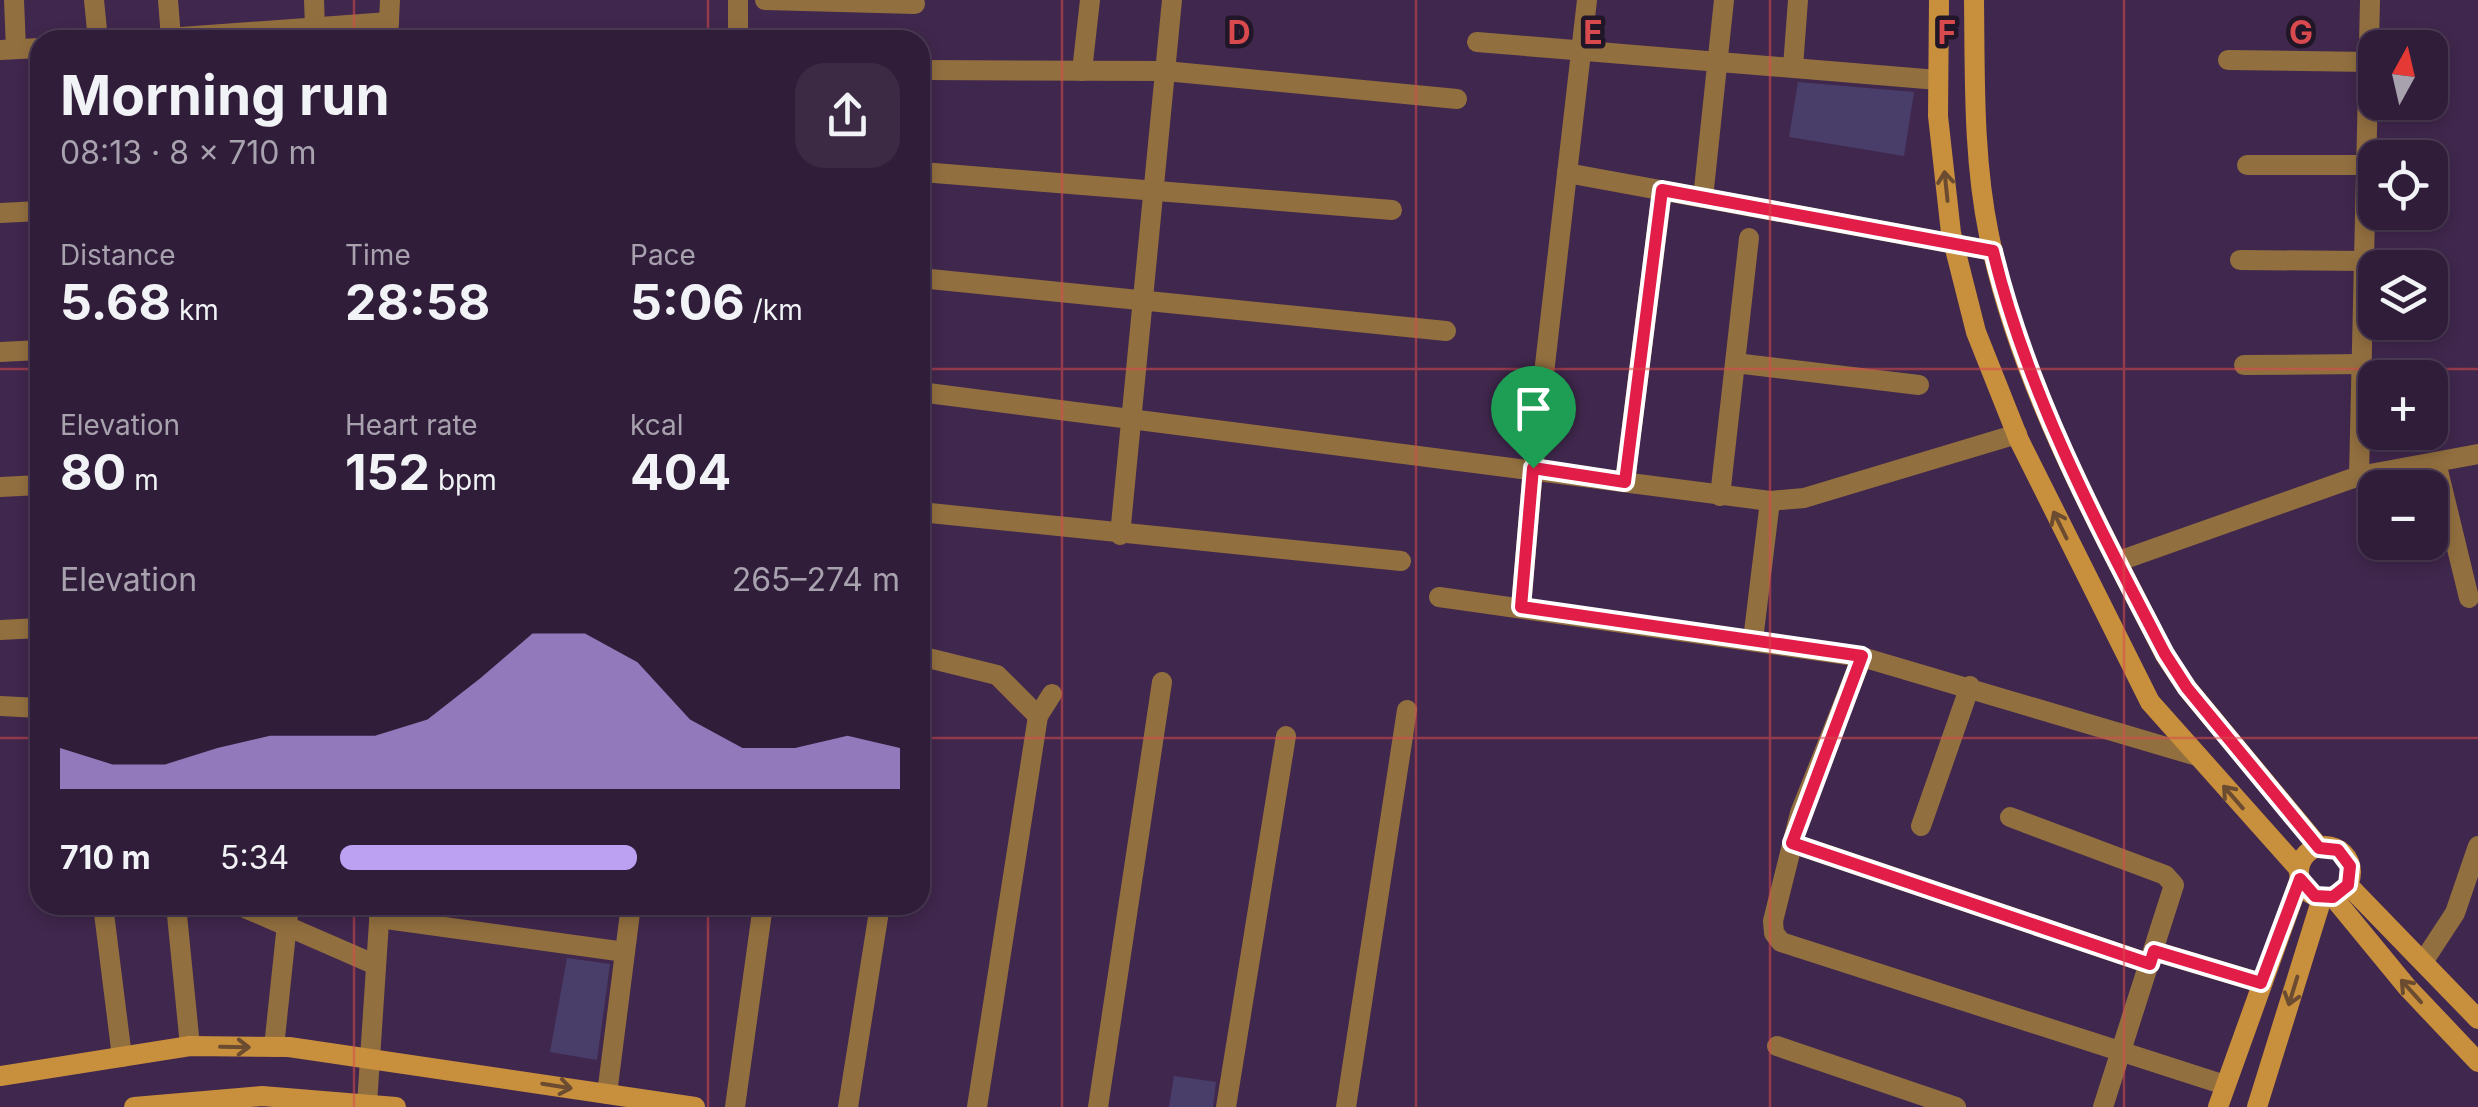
<!DOCTYPE html>
<meta charset="utf-8">
<style>
body{margin:0;font-family:Inter,sans-serif;background:#3c2a45;color:#f1f3f6;height:100vh;display:flex;flex-direction:column;font-size:38px;white-space:nowrap}
*{box-sizing:border-box;margin:0}
p{font-size:32px;color:#a8a2af}
.icon{flex:none;width:55px;height:55px;fill:none;stroke:currentColor;stroke-width:2;stroke-linecap:round;stroke-linejoin:round}
.map{position:relative;flex:1;overflow:hidden}
.sheet{position:absolute;left:30px;top:30px;width:900px;height:885px;display:flex;flex-direction:column;background:#301d3a;border-radius:30px;box-shadow:0 5px 15px #0003,0 0 0 2px #4b3b54}
.sheet>*{flex:none}
.needle{width:65px;rotate:8deg}
.fabs{position:absolute;left:2358px;top:30px;display:grid;gap:20px}
.fabs a{display:grid;place-items:center;width:90px;height:90px;border-radius:20px;background:#301d3a;box-shadow:0 5px 15px #0003,0 0 0 2px #4b3b54;font-size:50px}
.pin{position:absolute;display:grid;place-items:center;width:85px;height:85px;color:#fff;margin:-102px -42px;border-radius:50% 50% 50% 0;rotate:-45deg;box-shadow:0 0 10px #0007}
.pin .icon{rotate:45deg}
.round{display:grid;place-items:center;flex:none;width:105px;height:105px;border-radius:30px;background:#3c2a45}
.summary{display:flex;align-items:center;justify-content:space-between;height:170px;padding:0 30px}
h1{font-size:55px;font-weight:700;line-height:75px}
.figures{display:grid;grid-template-columns:repeat(3,1fr);gap:15px;height:170px;padding:10px 30px}
.figures div{display:grid;align-content:center}
.figures b{font-size:50px;font-weight:700}
.figures small{font-size:28px;font-weight:400}
.figures p{font-size:28px}
.chart{height:280px;padding:20px 30px}
.chart p{display:flex;justify-content:space-between}
.chart svg{width:100%;height:180px;margin-top:10px;fill:#bca0f2;opacity:.7}
ul{padding:0 30px;list-style:none;font-size:32px}
li{display:grid;grid-template-columns:160px 120px 1fr;align-items:center;height:75px}
li i{height:25px;border-radius:12px;background:#bca0f2}
.map>svg:first-child{display:block}
.building{fill:#483e69}
.lines{fill:none;stroke-linecap:round;stroke-linejoin:round}
.street{stroke:#926f3f;stroke-width:20}
.secondary{stroke:#c88f3d;stroke-width:20}
.oneway{stroke:#6c4c31}
.route-casing{stroke:#fff;stroke-width:20}
.route{stroke:#e11d48;stroke-width:12}
.grid{fill:none;stroke:#d84a4e;stroke-width:2.5;stroke-opacity:0.55}
.grid-label{font-size:32px;text-anchor:middle;font-weight:bold;fill:#d84a4e;stroke:#211627;stroke-width:9;stroke-linejoin:round;paint-order:stroke}
</style>
<div class="map">
<svg width="2478" height="1107" viewBox="0 0 2478 1107">
<rect width="100%" height="100%" fill="#40274d"/>
<!-- building -->
<g class="building">
<path d="M 1798,82 L 1914,92 L 1904,156 L 1789,137 Z"/>
<path d="M 567,958 L 610,964 L 597,1060 L 550,1052 Z"/>
<path d="M 1174,1076 L 1216,1082 L 1213,1107 L 1169,1107 Z"/>
</g>
<g class="lines">
<!-- street -->
<g class="street">
<path d="M 14,0 L 16,49"/>
<path d="M 94,0 L 98,40"/>
<path d="M 168,0 L 171,38"/>
<path d="M 314,0 L 315,27"/>
<path d="M 738,0 L 738,40"/>
<path d="M 765,0 L 915,4"/>
<path d="M 140,40 L 389,22"/>
<path d="M 388,40 L 390,0"/>
<path d="M 1477,42 L 1938,80"/>
<path d="M 0,50 L 40,48"/>
<path d="M 2228,60 L 2371,62"/>
<path d="M 1793,67 L 1798,0"/>
<path d="M 920,70 L 1165,71 L 1457,99"/>
<path d="M 1082,71 L 1090,0"/>
<path d="M 2247,165 L 2368,165"/>
<path d="M 922,172 L 1392,210"/>
<path d="M 1567,173 L 1993,251"/>
<path d="M 1703,198 L 1724,0"/>
<path d="M 0,213 L 40,211"/>
<path d="M 2240,260 L 2365,261"/>
<path d="M 920,278 L 1446,331"/>
<path d="M 0,352 L 40,350"/>
<path d="M 1735,363 L 1919,385"/>
<path d="M 2244,365 L 2363,364"/>
<path d="M 920,392 L 1770,501 L 1804,498 L 2017,434"/>
<path d="M 2436,462 L 2469,598"/>
<path d="M 2359,476 L 2370,0"/>
<path d="M 1625,481 L 1662,191"/>
<path d="M 0,487 L 40,485"/>
<path d="M 1720,496 L 1749,238"/>
<path d="M 920,512 L 1401,561"/>
<path d="M 1120,535 L 1172,0"/>
<path d="M 2119,561 L 2359,476 L 2478,454"/>
<path d="M 1439,597 L 1862,657 L 2197,756"/>
<path d="M 1521,607 L 1533,469 L 1587,0"/>
<path d="M 0,630 L 40,628"/>
<path d="M 1753,640 L 1770,501"/>
<path d="M 920,656 L 997,675 L 1038,716"/>
<path d="M 1862,657 L 1800,813 L 1773,921 L 1774,933 L 1781,942 L 2225,1085"/>
<path d="M 0,706 L 40,708"/>
<path d="M 2010,817 L 2165,875 L 2174,885 L 2103,1107"/>
<path d="M 1921,826 L 1970,686"/>
<path d="M 1792,843 L 2150,964"/>
<path d="M 103,905 L 122,1057"/>
<path d="M 176,905 L 190,1046"/>
<path d="M 238,905 L 376,965"/>
<path d="M 379,918 L 625,952"/>
<path d="M 2154,951 L 2261,983"/>
<path d="M 2423,962 L 2455,913 L 2478,846"/>
<path d="M 1777,1046 L 1956,1107"/>
<path d="M 274,1047 L 289,905"/>
<path d="M 607,1094 L 631,905"/>
<path d="M 367,1104 L 380,907"/>
<path d="M 735,1107 L 763,905"/>
<path d="M 848,1107 L 880,905"/>
<path d="M 977,1107 L 1038,716 L 1052,694"/>
<path d="M 1098,1107 L 1162,682"/>
<path d="M 1226,1107 L 1286,736"/>
<path d="M 1346,1107 L 1407,710"/>
</g>
<!-- secondary -->
<g class="secondary">
<path d="M 1939,0 L 1938,116 L 1951,233 L 1976,332 L 2019,440 L 2150,702 L 2299,869"/>
<path d="M 1974,0 C 1975,78 1973,158 1989,235 C 2019,383 2097,521 2165,655 L 2187,688 L 2319,847"/>
<circle cx="2325" cy="872" r="26"/>
<path d="M 2348,885 L 2478,1019"/>
<path d="M 2333,897 L 2407,987 L 2478,1062"/>
<path d="M 0,1076 L 190,1046 L 289,1047 L 695,1107"/>
<path d="M 134,1107 L 262,1096 L 396,1107"/>
<path d="M 2218,1107 L 2300,879"/>
<path d="M 2257,1107 L 2322,898"/>
</g>
</g>
<!-- one-way arrows -->
<defs><path id="oneway-shaft" d="M-6 0H5M1.5-3L5.5 0L1.5 3" fill="none" stroke-width="1.6" stroke-linecap="round" stroke-linejoin="round" transform="scale(2.5)"/></defs>
<g class="oneway">
<use href="#oneway-shaft" transform="translate(1946 186) rotate(-96)"/>
<use href="#oneway-shaft" transform="translate(2060 525) rotate(-116)"/>
<use href="#oneway-shaft" transform="translate(2233 797) rotate(-131)"/>
<use href="#oneway-shaft" transform="translate(2293 991) rotate(107)"/>
<use href="#oneway-shaft" transform="translate(2411 991) rotate(-132)"/>
<use href="#oneway-shaft" transform="translate(235 1047) rotate(1)"/>
<use href="#oneway-shaft" transform="translate(557 1086) rotate(9)"/>
</g>
<g class="lines">
<defs>
<path id="route" d="M 1662,190 L 1993,251 C 2027,393 2098,526 2165,654 L 2187,688 L 2319,848 L 2338,850 L 2350,866 L 2348,885 L 2333,897 L 2315,896 L 2300,879 L 2261,983 L 2154,951 L 2150,964 L 1792,843 L 1862,656 L 1521,607 L 1533,468 L 1625,482 Z"/>
</defs>
<!-- route casing -->
<use href="#route" class="route-casing"/>
<!-- route -->
<use href="#route" class="route"/>
</g>
<!-- grid -->
<path class="grid" d="M 354,0 L 354,40M 708,0 L 708,40M 1062,0 L 1062,1107M 1416,0 L 1416,1107M 1770,0 L 1770,1107M 2124,0 L 2124,1107M 0,369 L 40,369M 920,369 L 2478,369M 0,738 L 40,738M 920,738 L 2478,738M 354,905 L 354,1107M 708,905 L 708,1107"/>
<g class="grid-label">
<text x="1239" y="44">D</text>
<text x="1593" y="44">E</text>
<text x="1947" y="44">F</text>
<text x="2301" y="44">G</text>
</g>
</svg>
<div class="fabs">
<a><svg class="needle" viewBox="-14 -14 28 28"><path d="M0-13l5 13h-10z" fill="#e53935"/><path d="M0 13l5-13h-10z" fill="#a8a2af"/></svg></a>
<a><svg class="icon" aria-label="locate" viewBox="0 0 24 24"><circle cx="12" cy="12" r="6"/><path d="M12 2v4M12 18v4M2 12h4M18 12h4"/></svg></a>
<a><svg class="icon" aria-label="layers" viewBox="0 0 24 24"><path d="M12 4l9 5-9 5-9-5zM3 14l9 5 9-5"/></svg></a>
<a>+</a>
<a>−</a>
</div>
<div class="pin" style="left:1533px;top:468px;background:#1e9e55"><svg class="icon" aria-label="arrive" viewBox="0 0 24 24"><path d="M6 21V4h12l-3 4 3 4H6"/></svg></div>
<section class="sheet">
<div class="summary"><div><h1>Morning run</h1><p>08:13 · 8 × 710 m</p></div><a class="round"><svg class="icon" aria-label="share" viewBox="0 0 24 24"><path d="M12 15V3M7 8l5-5 5 5M5 13v7h14v-7"/></svg></a></div>
<div class="figures">
<div><p>Distance</p><b>5.68<small> km</small></b></div>
<div><p>Time</p><b>28:58</b></div>
<div><p>Pace</p><b>5:06<small> /km</small></b></div>
</div>
<div class="figures">
<div><p>Elevation</p><b>80<small> m</small></b></div>
<div><p>Heart rate</p><b>152<small> bpm</small></b></div>
<div><p>kcal</p><b>404</b></div>
</div>
<div class="chart"><p><span>Elevation</span>265–274 m</p>
<svg viewBox="0 0 160 44" preserveAspectRatio="none"><path d="M0 44V34L10 38L20 38L30 34L40 31L50 31L60 31L70 27L80 17L90 6L100 6L110 13L120 27L130 34L140 34L150 31L160 34V44z"/></svg>
</div>
<ul>
<li><b>710 m</b>5:34<i style="width:53%"></i></li>
</ul>
</section>
</div>
